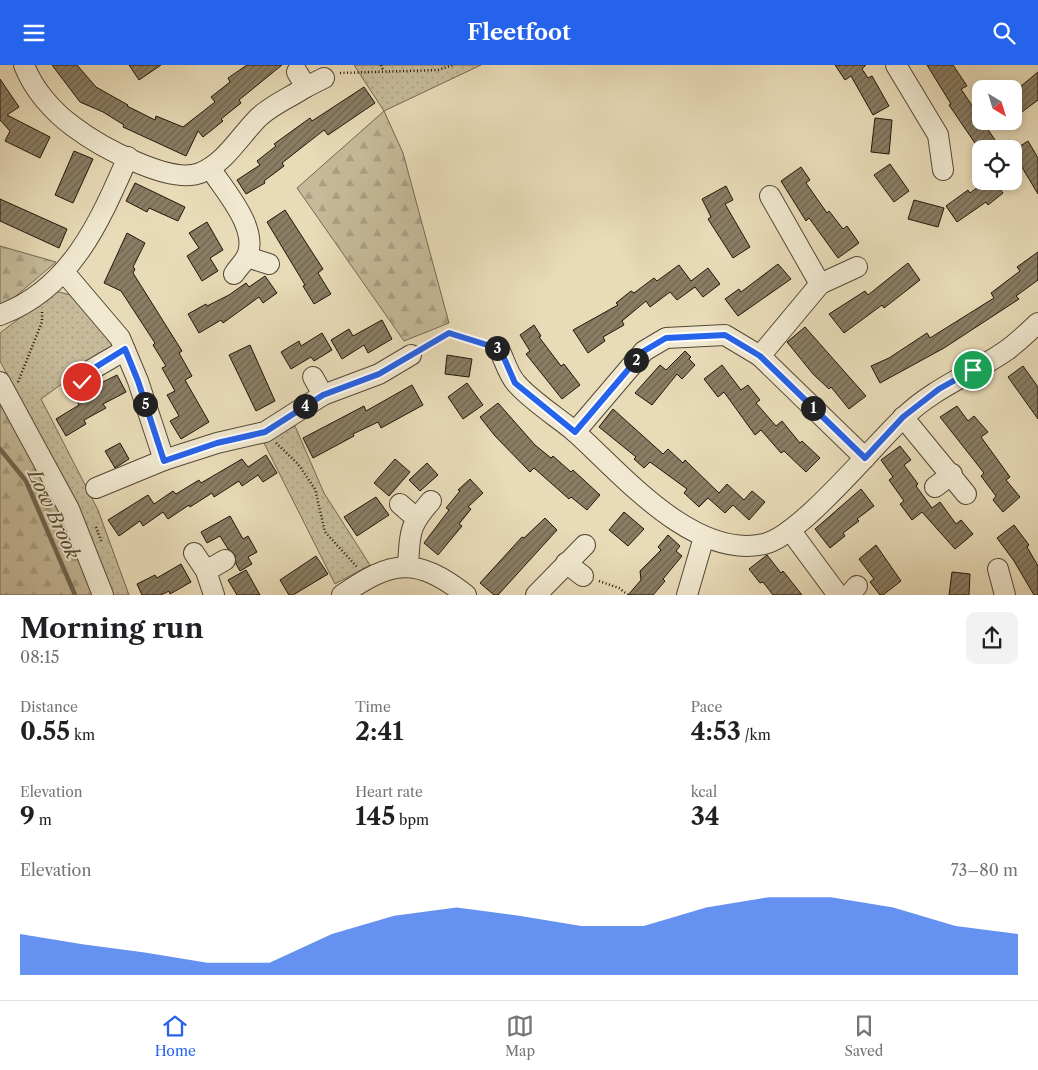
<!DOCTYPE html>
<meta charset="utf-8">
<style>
body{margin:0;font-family:"Libre Caslon Text",serif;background:#f2f2f2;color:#202124;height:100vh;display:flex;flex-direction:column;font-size:19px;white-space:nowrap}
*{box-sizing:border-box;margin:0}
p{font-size:16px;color:#757577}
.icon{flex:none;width:28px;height:28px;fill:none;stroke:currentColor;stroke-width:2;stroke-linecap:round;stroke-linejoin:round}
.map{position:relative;height:530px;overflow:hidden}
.drawer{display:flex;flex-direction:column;background:#fff;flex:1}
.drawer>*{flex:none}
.needle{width:32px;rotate:142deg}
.controls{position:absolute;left:972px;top:15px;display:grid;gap:10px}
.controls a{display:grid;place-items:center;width:50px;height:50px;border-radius:10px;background:#fff;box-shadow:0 2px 8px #0003;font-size:25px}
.pin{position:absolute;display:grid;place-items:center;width:42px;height:42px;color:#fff;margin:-21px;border:2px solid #fff;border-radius:50%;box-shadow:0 1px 5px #0007}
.km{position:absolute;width:25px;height:25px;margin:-12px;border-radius:50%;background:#222;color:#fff;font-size:14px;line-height:25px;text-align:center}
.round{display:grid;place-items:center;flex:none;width:52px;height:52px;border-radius:10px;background:#f2f2f2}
.overview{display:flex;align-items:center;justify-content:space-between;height:85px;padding:0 20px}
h1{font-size:28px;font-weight:700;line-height:38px}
.stats{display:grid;grid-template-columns:repeat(3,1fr);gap:8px;height:85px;padding:5px 20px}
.stats div{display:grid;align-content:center}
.stats b{font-size:25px;font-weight:700}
.stats small{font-size:14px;font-weight:400}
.stats p{font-size:14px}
.chart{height:140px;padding:10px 20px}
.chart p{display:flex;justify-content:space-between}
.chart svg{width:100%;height:90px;margin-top:5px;fill:#2563eb;opacity:.7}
header{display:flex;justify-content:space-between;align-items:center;height:65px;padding:0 20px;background:#2563eb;color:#fff;font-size:22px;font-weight:700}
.menu{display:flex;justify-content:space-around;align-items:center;height:70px;border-top:1px solid #e0e0e0;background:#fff;font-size:14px;color:#757577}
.menu a{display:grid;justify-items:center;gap:2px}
.menu .active{color:#2563eb}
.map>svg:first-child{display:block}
.grass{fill:url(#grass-dots);stroke:#746852}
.forest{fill:url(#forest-firs);stroke:#746852}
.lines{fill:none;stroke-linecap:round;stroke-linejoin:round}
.stream{stroke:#71644f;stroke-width:4.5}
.building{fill:url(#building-hatch);stroke:#22170b}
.minor-casing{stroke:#544836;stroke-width:22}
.path{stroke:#22170b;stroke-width:2.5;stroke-dasharray:1 2.5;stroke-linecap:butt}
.minor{stroke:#f0e8d0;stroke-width:20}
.route-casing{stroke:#fff;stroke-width:10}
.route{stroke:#2563eb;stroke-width:6}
.labels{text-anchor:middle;stroke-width:4;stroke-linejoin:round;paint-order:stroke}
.water-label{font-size:19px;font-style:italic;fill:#564b39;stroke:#f0e8d0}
</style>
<header><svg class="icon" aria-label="menu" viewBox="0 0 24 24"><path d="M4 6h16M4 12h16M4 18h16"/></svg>Fleetfoot<svg class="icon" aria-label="search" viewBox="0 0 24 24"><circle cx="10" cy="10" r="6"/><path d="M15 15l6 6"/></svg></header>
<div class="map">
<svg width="1038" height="530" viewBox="0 0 1038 530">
<defs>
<pattern id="grass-dots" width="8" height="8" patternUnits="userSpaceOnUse" patternTransform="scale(1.25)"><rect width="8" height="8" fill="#c6ba9a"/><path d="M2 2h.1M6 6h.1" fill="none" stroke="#aa9f83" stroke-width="1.8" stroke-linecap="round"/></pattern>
<pattern id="forest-firs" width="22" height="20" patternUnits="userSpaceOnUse" patternTransform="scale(1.25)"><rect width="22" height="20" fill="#c6ba9a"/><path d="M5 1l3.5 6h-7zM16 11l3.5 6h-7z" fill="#aa9f83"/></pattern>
<pattern id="building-hatch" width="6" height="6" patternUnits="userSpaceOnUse" patternTransform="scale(1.25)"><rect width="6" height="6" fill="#897d64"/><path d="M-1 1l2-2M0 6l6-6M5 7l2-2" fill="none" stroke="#706551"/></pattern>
</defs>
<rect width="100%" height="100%" fill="#e8dbb7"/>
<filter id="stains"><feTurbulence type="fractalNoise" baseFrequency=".004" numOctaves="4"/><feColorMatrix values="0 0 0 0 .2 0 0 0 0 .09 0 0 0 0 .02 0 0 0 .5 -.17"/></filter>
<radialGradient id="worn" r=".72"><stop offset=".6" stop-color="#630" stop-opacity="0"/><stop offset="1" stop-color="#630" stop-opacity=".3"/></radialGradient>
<!-- grass -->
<g class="grass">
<path d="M 354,0 L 481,0 L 384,46 Z"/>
<path d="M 55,226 L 75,231 L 114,281 L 41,334 L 98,445 L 129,530 L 110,530 L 79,446 L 0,296 L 0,268 Z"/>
<path d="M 295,361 L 324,428 L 370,500 L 335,519 L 263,376 Z"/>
</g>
<!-- forest -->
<g class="forest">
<path d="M 384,46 L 403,88 L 449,258 L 404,276 L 297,123 Z"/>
<path d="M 0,181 L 56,197 L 3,242 L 0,242 Z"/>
<path d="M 0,340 L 64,444 L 99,530 L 0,530 Z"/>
</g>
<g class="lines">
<!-- stream -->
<path class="stream" d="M 0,384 L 26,416 L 75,530"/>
</g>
<!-- building -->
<g class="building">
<path d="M 52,0 L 77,0 L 96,22 L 128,40 L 127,41 L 155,55 L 156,51 L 183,62 L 215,37 L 211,32 L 230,17 L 228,13 L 247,0 L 282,0 L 239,35 L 241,38 L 221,54 L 223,56 L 203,72 L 198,66 L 186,91 L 123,62 L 124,60 L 103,47 L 80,37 Z"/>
<path d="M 129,0 L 161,0 L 139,15 Z"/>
<path d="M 835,0 L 866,0 L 862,4 L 868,13 L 872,11 L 889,41 L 873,50 L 851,11 L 845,15 Z"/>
<path d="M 927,0 L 953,0 L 967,21 L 961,24 L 1001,84 L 979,84 L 949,40 L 951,39 Z"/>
<path d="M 1038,7 L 1038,35 L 1019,49 L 1014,42 L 1014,27 Z"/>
<path d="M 0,14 L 19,42 L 7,50 L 50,72 L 40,93 L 5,76 L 10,66 L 0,55 Z"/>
<path d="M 364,22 L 375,38 L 328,70 L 324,65 L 282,98 L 284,101 L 264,116 L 265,118 L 246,129 L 237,115 L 260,100 L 257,96 L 276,81 L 274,79 L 310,53 L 312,56 Z"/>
<path d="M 875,53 L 892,55 L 889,89 L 871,87 Z"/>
<path d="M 1028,76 L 1038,93 L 1038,129 L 1014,89 L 1014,85 Z"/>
<path d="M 74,86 L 93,94 L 73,138 L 55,130 Z"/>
<path d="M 890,99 L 909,126 L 894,137 L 874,110 Z"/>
<path d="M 801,102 L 810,115 L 806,118 L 827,148 L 829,146 L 843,164 L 847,161 L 859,178 L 838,193 L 809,153 L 806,156 L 781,116 Z"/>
<path d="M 986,116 L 994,116 L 1003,128 L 988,140 L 986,137 L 957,157 L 946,141 L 968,125 L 970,128 Z"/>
<path d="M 135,118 L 185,142 L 178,156 L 149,143 L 147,147 L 126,136 Z"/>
<path d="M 726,121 L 733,135 L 725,139 L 750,182 L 733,193 L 708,154 L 711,152 L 702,134 Z"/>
<path d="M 0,134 L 67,164 L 59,183 L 0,156 Z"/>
<path d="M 914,135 L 944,143 L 938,162 L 908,154 Z"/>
<path d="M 285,145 L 323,204 L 318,208 L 331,229 L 314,239 L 303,221 L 305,220 L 267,157 Z"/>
<path d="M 207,157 L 223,185 L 210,193 L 218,206 L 202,216 L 187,191 L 199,183 L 189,168 Z"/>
<path d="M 127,168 L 145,178 L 133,202 L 135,204 L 133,208 L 182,286 L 179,288 L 192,311 L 185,315 L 209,357 L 181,374 L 170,356 L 179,351 L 167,330 L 175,326 L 162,303 L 166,301 L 153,280 L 155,278 L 121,226 L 104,218 Z"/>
<path d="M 1038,187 L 1038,215 L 1016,231 L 1019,234 L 944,283 L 880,318 L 871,301 L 889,293 L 927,268 L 930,273 L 994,233 L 991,228 L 1020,206 L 1017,202 Z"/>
<path d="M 908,198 L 920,215 L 884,243 L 882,240 L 844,268 L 829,249 L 865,226 L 868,230 Z"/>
<path d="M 778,199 L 791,214 L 738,251 L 725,234 L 739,224 L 741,227 Z"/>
<path d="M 679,200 L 691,216 L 708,203 L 720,219 L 703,232 L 695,222 L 677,235 L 670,227 L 650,242 L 646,236 L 622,256 L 624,260 L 603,272 L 605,276 L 588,288 L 573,265 L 618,240 L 616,238 L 631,226 L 634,228 L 654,213 L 657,216 Z"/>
<path d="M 265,211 L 277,228 L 263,238 L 259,232 L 223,258 L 221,255 L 199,268 L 188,249 L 206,239 L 207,241 L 229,230 L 246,218 L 249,222 Z"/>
<path d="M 382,255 L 392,274 L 368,288 L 364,280 L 342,294 L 331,275 L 349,264 L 353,271 Z"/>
<path d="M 534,260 L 541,271 L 539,272 L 561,301 L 564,299 L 580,320 L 562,334 L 526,289 L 530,286 L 520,270 Z"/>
<path d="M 805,262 L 866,331 L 849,344 L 831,322 L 829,324 L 813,309 L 787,277 Z"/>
<path d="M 322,268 L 332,285 L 314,296 L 311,292 L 291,304 L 281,287 L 299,276 L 301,281 Z"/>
<path d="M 250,280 L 275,336 L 256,346 L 229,290 Z"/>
<path d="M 685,286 L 691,292 L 689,294 L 695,300 L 682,314 L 677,309 L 652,340 L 635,328 L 660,300 L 666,305 Z"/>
<path d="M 447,290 L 472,294 L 469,312 L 445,309 Z"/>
<path d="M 722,300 L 741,325 L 748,320 L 760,335 L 756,338 L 776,361 L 782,356 L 800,378 L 802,376 L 820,393 L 806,407 L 784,386 L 781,388 L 761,365 L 755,370 L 724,327 L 718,332 L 704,314 Z"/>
<path d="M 1023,301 L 1038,322 L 1038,354 L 1008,312 Z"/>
<path d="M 117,310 L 126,327 L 103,339 L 106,343 L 84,355 L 86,359 L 66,371 L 56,354 L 79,340 L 77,336 L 101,323 L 99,319 Z"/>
<path d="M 467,318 L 483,340 L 463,354 L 448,332 Z"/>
<path d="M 412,320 L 423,340 L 381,363 L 378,357 L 353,369 L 354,371 L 313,393 L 303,373 L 364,341 L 366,346 Z"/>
<path d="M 498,338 L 535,380 L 551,393 L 553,391 L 571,407 L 573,405 L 600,430 L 587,445 L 571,432 L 569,434 L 534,403 L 530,407 L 495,371 L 480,352 Z"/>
<path d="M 957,341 L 968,356 L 974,351 L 988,367 L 981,372 L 1010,412 L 1006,415 L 1020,432 L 1003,447 L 993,435 L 996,431 L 981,411 L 984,408 L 940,352 Z"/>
<path d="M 613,344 L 663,389 L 668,384 L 683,398 L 685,395 L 719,428 L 727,419 L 744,435 L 752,426 L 765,437 L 749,455 L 733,440 L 725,448 L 708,433 L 699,442 L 684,428 L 687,424 L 650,397 L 644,403 L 634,394 L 636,392 L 599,362 Z"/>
<path d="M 120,378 L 129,394 L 115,403 L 105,386 Z"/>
<path d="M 900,381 L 911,395 L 904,400 L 918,419 L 916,421 L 932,443 L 940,437 L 956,459 L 961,455 L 973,469 L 955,484 L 922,447 L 912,455 L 900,439 L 904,436 L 889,415 L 893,412 L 881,395 Z"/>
<path d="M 266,390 L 277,408 L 263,417 L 258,410 L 242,421 L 239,416 L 214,432 L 212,428 L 190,442 L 189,440 L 168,454 L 163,447 L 143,461 L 140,456 L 119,471 L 108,455 L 148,430 L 154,439 L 173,426 L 176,429 L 199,415 L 201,418 L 242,394 L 248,402 Z"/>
<path d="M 395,394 L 410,407 L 389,431 L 374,418 Z"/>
<path d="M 427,398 L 438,410 L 420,426 L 409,415 Z"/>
<path d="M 470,414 L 483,428 L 468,442 L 471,444 L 459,459 L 462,461 L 438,490 L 424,478 L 449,445 L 446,443 L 460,426 L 458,425 Z"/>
<path d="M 861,424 L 874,441 L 857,454 L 859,456 L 843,468 L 845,471 L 830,483 L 815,464 Z"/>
<path d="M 376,432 L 389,450 L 357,471 L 344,452 Z"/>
<path d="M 624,447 L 644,464 L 628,481 L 609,465 Z"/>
<path d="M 230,451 L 243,474 L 248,471 L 257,487 L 248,492 L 252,499 L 240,506 L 236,499 L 235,490 L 228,484 L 220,471 L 207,478 L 201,467 Z"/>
<path d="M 545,453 L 557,465 L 498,530 L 494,530 L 480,518 L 522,472 L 524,473 Z"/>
<path d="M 1014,460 L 1029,480 L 1027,482 L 1038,501 L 1038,530 L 1034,530 L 1014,496 L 997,473 Z"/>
<path d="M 668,470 L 680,481 L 676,486 L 682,491 L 663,514 L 665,516 L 653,530 L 628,530 L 641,515 L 640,506 L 661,485 L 658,482 Z"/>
<path d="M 876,480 L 901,516 L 883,530 L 880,530 L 870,517 L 874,514 L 859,494 Z"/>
<path d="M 767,490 L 781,508 L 783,506 L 802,530 L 773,530 L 763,517 L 760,518 L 749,504 Z"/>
<path d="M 316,491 L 328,509 L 293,530 L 289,530 L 280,515 Z"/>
<path d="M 181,499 L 191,517 L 170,529 L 169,526 L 161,530 L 142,530 L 137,519 L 155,510 L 157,513 Z"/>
<path d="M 246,505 L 255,521 L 260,530 L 237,530 L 228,515 Z"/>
<path d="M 952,507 L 970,509 L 969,530 L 949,530 Z"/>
</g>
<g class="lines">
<defs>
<g id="minor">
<path d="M 24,0 C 33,24 53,47 74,62 C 99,81 170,120 200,108 C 225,98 240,71 258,53 C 271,40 291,32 306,22 L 297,7"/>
<path d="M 896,0 L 938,70 L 943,105"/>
<path d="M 306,22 L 324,13"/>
<path d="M 210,103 C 224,125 261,165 246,193 C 243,198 238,203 234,209"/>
<path d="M 247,192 L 269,199"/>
<path d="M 64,207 L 120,273 L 138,316 L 164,395 L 217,378 L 265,367 L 323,330 L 379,309 L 411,290"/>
<path d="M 820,219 L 857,202"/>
<path d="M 0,250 C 71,224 100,156 128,92"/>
<path d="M 499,284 C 504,294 508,309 516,318 C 529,334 557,352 574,366 C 621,408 693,495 764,479 C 800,471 873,381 903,353 C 933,323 973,309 1007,285 C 1018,277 1028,267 1038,258"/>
<path d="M 760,291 L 820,219 L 770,131"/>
<path d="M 313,312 L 323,330"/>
<path d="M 0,317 L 69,444 L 103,530"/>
<path d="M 82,317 L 91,305 L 125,285"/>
<path d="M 903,352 L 966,429"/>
<path d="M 575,367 L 644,286 L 666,273 L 725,270 L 760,291 L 865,393"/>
<path d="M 935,422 L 952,409"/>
<path d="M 96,423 L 164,395"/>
<path d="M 400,439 L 416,453"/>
<path d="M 790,465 L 838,530"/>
<path d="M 194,488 L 206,506 L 214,530"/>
<path d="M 566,498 L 583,511"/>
<path d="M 408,501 C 410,468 408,462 431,436"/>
<path d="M 998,504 L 1005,530"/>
<path d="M 206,506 L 225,495"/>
<path d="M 342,530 C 392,495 416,491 466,530"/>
<path d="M 536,530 L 585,480"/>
<path d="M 687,530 L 704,472"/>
<path d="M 849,530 L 857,521"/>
</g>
</defs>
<!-- minor casing -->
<use href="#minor" class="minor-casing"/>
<!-- path -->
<g class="path">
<path d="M 381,0 L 383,5"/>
<path d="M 340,8 L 438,5 L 453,0"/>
<path d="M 425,282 L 449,268 L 484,279"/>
<path d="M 18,317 L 42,257 L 42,247"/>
<path d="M 276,378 L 298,399 L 315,424 L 325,467 L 357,502"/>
<path d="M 96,462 L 102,478"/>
<path d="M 599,516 L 619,523 L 628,530"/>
</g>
<!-- minor -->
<use href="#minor" class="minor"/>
</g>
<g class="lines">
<defs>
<path id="route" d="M 82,317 L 91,305 L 125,284 L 138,316 L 164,396 L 217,378 L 265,367 L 323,330 L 379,309 L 449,268 L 500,284 L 515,318 L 575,367 L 644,286 L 666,273 L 725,270 L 760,291 L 865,393 L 903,352 L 939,324 L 973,305"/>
</defs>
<!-- route casing -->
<use href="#route" class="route-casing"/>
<!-- route -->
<use href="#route" class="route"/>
</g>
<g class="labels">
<!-- water labels -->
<g class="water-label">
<text transform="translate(54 449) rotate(65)" y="7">Low Brook</text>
</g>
</g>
<rect width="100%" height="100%" filter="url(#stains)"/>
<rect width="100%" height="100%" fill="url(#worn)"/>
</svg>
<div class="controls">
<a><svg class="needle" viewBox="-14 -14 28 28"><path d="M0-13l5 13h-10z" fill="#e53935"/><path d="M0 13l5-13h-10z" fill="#757577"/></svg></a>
<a><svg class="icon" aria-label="locate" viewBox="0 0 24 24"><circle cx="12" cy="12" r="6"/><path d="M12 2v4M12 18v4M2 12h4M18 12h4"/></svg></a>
</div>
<div class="pin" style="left:973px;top:305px;background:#1e9e55"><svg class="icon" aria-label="arrive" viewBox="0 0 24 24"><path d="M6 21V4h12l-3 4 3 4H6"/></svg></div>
<div class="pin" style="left:82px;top:317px;background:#d93025"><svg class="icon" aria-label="check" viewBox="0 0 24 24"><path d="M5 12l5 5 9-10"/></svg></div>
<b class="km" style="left:813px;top:343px">1</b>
<b class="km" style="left:636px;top:295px">2</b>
<b class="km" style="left:497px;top:283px">3</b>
<b class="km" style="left:305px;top:341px">4</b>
<b class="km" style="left:145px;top:339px">5</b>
</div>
<section class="drawer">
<div class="overview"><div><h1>Morning run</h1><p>08:15</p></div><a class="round"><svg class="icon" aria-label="share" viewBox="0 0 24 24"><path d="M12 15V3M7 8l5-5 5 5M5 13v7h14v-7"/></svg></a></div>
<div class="stats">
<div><p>Distance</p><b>0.55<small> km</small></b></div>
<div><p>Time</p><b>2:41</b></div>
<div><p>Pace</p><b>4:53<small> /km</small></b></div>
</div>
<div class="stats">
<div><p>Elevation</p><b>9<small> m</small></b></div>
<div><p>Heart rate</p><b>145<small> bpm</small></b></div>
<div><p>kcal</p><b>34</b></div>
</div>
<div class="chart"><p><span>Elevation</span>73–80 m</p>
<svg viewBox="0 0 160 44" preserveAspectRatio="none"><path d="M0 44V24L10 29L20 33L30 38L40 38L50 24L60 15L70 11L80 15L90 20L100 20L110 11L120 6L130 6L140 11L150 20L160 24V44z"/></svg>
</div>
</section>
<nav class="menu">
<a class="active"><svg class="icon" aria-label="home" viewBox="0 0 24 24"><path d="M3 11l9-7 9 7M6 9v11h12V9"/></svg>Home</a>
<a><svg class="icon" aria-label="map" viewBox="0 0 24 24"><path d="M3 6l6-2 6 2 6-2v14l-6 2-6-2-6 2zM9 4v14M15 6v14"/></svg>Map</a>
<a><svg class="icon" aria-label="saved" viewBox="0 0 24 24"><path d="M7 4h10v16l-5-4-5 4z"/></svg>Saved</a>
</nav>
